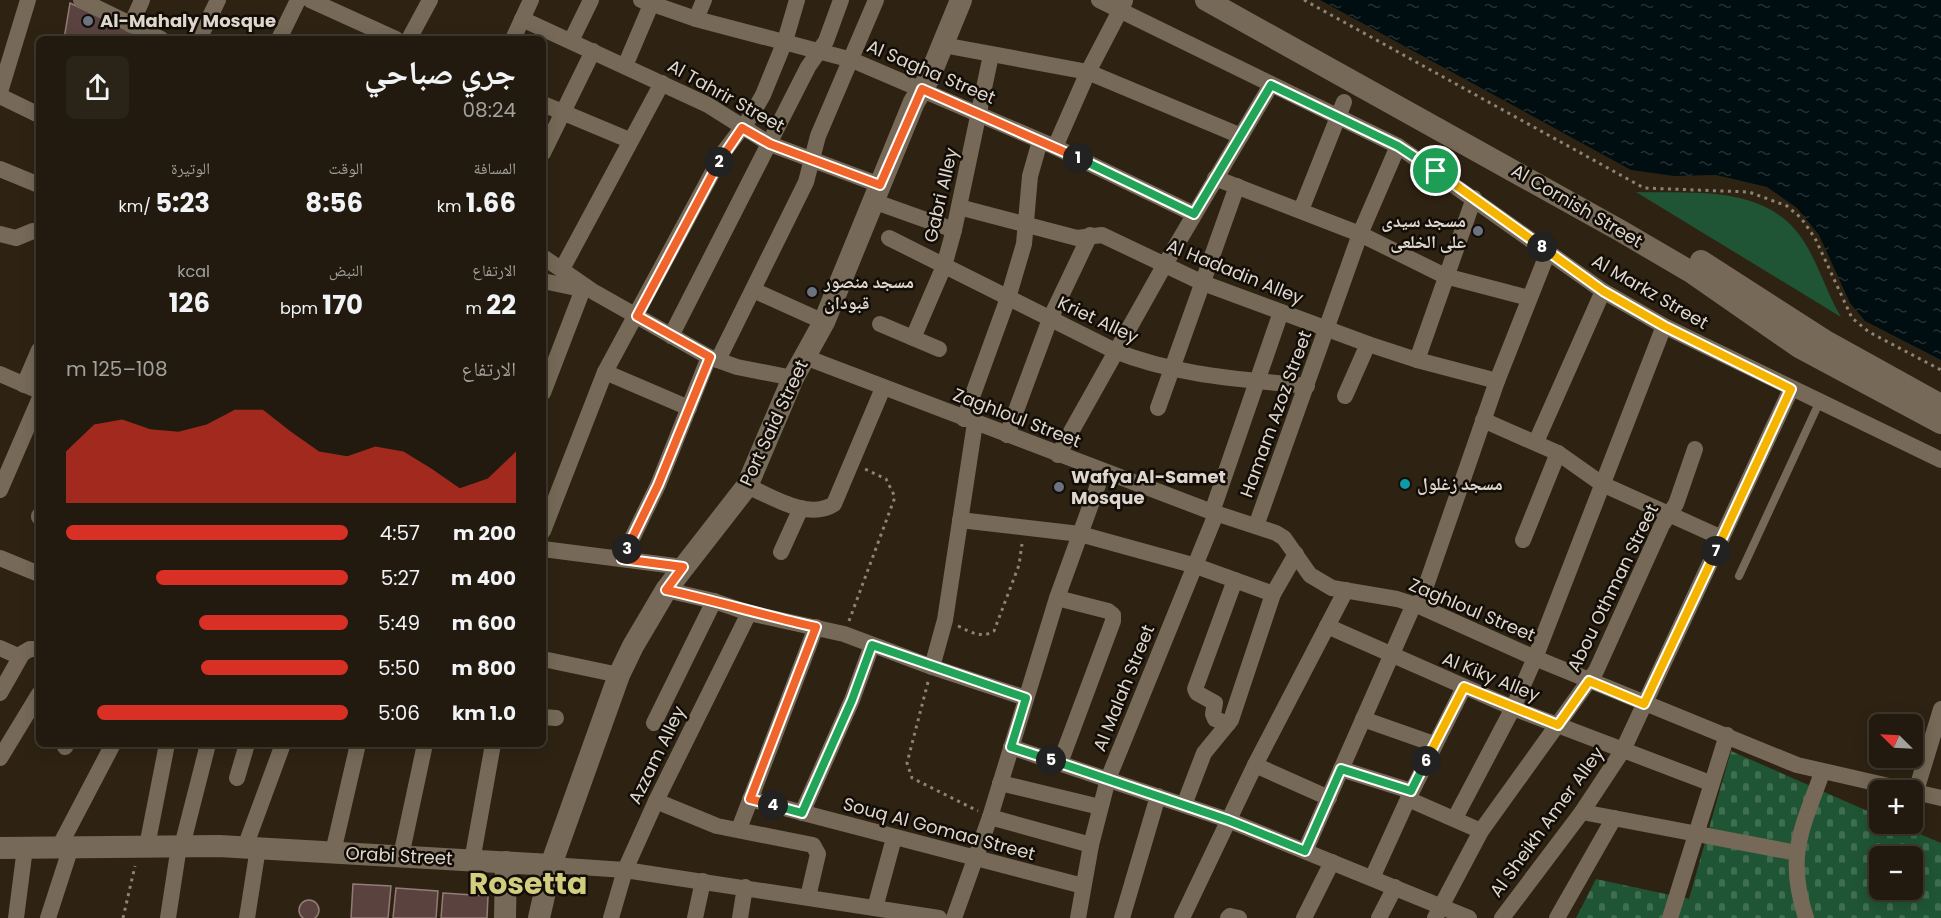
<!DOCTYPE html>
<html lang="ar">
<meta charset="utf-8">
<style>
body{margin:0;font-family:Poppins,"Noto Naskh Arabic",sans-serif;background:#2a2317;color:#f1f3f6;direction:rtl;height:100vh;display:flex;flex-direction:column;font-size:22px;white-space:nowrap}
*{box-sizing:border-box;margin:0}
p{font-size:20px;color:#a2a19e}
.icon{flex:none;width:33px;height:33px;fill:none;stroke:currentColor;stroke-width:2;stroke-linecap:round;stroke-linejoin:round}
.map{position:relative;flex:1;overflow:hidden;direction:ltr}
.panel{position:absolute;left:36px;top:36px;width:510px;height:711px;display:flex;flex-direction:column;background:#221a0e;border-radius:9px;box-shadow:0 3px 15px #0003,0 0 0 2px #3f382e;direction:rtl}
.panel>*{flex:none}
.needle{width:39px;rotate:294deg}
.fabs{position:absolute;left:1869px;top:714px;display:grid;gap:12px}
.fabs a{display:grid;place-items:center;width:54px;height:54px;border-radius:9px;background:#221a0e;box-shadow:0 3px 15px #0003,0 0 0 2px #3f382e;font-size:30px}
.pin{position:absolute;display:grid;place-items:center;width:51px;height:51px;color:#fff;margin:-26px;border:3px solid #fff;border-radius:50%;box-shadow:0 2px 6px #0007}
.km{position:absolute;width:30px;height:30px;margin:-15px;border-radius:50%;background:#222;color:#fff;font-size:16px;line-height:30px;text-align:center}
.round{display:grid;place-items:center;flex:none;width:63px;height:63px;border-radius:9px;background:#2a2317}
.headline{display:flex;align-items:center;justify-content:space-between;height:102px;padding:0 30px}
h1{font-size:33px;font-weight:700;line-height:45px}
.figures{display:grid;grid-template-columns:repeat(3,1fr);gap:9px;height:102px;padding:6px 30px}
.figures div{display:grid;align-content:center}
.figures b{font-size:26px;font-weight:700}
.figures small{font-size:16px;font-weight:400}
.figures p{font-size:16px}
.chart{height:168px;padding:12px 30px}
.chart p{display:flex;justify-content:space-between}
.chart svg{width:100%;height:108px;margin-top:6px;fill:#d93025;opacity:.7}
ul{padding:0 30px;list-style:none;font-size:20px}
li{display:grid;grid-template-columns:96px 72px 1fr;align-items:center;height:45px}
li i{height:15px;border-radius:8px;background:#d93025}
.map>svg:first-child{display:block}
.cemetery{fill:url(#cemetery-stones);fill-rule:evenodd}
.park{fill:#1f5534}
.water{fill:url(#water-ripples)}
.building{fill:#5a433f;stroke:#947b76;stroke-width:1.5}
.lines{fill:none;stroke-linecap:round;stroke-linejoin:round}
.path{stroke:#8c8376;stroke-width:3;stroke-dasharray:3 4.5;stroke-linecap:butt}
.lane{stroke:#766957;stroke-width:8}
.street{stroke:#766957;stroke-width:16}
.secondary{stroke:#766957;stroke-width:22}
.split-1-casing{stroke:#fff;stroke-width:12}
.split-2-casing{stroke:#fff;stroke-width:12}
.split-3-casing{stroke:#fff;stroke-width:12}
.split-4-casing{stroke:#fff;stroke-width:12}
.split-5-casing{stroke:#fff;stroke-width:12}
.split-6-casing{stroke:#fff;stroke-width:12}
.split-7-casing{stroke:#fff;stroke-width:12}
.split-8-casing{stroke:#fff;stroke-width:12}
.split-9-casing{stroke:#fff;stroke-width:12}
.split-1{stroke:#22a559;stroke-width:8}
.split-2{stroke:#f0652b;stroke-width:8}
.split-3{stroke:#f0652b;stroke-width:8}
.split-4{stroke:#f0652b;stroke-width:8}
.split-5{stroke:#22a559;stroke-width:8}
.split-6{stroke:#22a559;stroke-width:8}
.split-7{stroke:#f5b400;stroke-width:8}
.split-8{stroke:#f5b400;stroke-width:8}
.split-9{stroke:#f5b400;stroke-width:8}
.worship-dot{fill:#6b7280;stroke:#120d07;stroke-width:2}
.culture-dot{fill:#0f9aa8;stroke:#120d07;stroke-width:2}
.labels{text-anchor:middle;stroke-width:5;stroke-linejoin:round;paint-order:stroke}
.poi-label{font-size:18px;font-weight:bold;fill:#dfd7cd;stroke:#120d07;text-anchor:start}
.street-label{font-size:18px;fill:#dfd7cd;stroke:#120d07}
.town-label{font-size:30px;font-weight:bold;fill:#d3cd7f;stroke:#120d07}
</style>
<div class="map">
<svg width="1941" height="918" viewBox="0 0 1941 918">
<defs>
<pattern id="cemetery-stones" width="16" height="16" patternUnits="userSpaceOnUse" patternTransform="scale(1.5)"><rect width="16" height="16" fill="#1f5534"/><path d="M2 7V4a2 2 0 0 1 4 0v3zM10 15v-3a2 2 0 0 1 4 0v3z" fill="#3f6d50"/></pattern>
<pattern id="water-ripples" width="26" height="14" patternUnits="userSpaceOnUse" patternTransform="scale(1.5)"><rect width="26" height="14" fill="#000e11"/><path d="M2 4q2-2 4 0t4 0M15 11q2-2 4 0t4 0" fill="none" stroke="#253032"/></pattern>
</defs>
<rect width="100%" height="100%" fill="#2e2313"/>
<!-- cemetery -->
<path class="cemetery" d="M 1731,751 L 1879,816 L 1880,824 L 1896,824 L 1941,843 L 1941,918 L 1576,918 L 1596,879 L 1689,899 ZM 1880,856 L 1912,856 L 1912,890 L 1880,890 Z"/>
<!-- park -->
<path class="park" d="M 1636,192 C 1701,194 1773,183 1809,250 C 1821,272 1828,295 1841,317 Z"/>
<!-- water -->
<path class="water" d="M 1320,0 L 1941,0 L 1941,360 L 1865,321 L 1850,303 L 1819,235 L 1797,208 L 1767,187 L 1716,175 L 1674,176 L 1631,170 Z"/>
<!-- building -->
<g class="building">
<path d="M 70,3 L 147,39 L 64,39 Z"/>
<path d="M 353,884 L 391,886 L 388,918 L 351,918 Z"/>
<path d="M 396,888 L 438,891 L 436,918 L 393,918 Z"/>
<path d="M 443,893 L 488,896 L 487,918 L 441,918 Z"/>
<circle cx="309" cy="910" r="10"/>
</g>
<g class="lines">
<!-- path -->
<g class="path">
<path d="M 1304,0 L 1644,188 L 1749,192 L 1787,206 L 1801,218 L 1815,238 L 1852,318 L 1869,332 L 1941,370"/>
<path d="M 849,621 L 895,497 L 886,479 L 865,469"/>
<path d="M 958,626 C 971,632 981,639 994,631 L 1019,565 L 1022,544"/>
<path d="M 928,682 L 907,763 L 912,778 L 978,811"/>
<path d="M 123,918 L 135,866"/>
</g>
<!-- lane -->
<path class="lane" d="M 1739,576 L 1819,403"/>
<!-- street -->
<g class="street">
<path d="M 81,0 L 161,39"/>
<path d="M 310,0 L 396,39"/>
<path d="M 641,0 L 696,19 L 852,60 L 1055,147 L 1194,214"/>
<path d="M 1099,0 L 1398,146 L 1603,291 L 1664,326 L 1941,460"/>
<path d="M 522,19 L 708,105 L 770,144 L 880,185"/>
<path d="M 696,19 L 704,0"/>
<path d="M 131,25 L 142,0"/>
<path d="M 199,39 L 218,0"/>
<path d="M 279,39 L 298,0"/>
<path d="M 409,39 L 430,0"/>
<path d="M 513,39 L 531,0"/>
<path d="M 571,41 L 591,0"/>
<path d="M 943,45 L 1088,72 L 1241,136"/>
<path d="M 625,66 L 653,0"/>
<path d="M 0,92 L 28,0"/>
<path d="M 0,96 L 39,115"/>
<path d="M 543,104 L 629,140"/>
<path d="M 1055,147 L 1088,72 L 1125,1"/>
<path d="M 543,153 L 593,51"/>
<path d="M 0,169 L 39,185"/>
<path d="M 1215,178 L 1360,234 L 1445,276 L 1529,298"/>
<path d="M 873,201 L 954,230"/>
<path d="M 959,207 L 1077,238 L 1102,235 L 1203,283 L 1368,344 L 1417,360 L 1497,381"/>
<path d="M 1301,210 L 1344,102"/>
<path d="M 0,234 L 16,238 L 33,231 L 39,232"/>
<path d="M 889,238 L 1115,351 C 1178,376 1241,379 1307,386"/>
<path d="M 543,257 L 594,292 L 709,357 L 737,367 L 793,378"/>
<path d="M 562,269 L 662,83"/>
<path d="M 543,281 L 586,290"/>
<path d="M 753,290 L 824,322"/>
<path d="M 880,324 L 939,349"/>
<path d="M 671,336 L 808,67 L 826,41 L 841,0"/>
<path d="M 913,338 L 944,266 L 954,230 L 991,55"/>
<path d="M 805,357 L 1212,512 L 1276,533 L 1284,538 L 1310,575 L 1332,588 L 1397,599 L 1419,606 L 1535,658 L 1797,765 L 1941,798"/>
<path d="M 718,360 L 806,182 L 818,136 L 876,0"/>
<path d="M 1417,360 L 1474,198"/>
<path d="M 605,372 L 689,408"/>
<path d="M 0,374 L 39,391"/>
<path d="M 24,385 L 39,350"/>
<path d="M 543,393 L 583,289"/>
<path d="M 1345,396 L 1368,344"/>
<path d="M 1158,408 L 1237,186"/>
<path d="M 964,419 L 1008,298 L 1024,244 L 1030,176 L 1040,141"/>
<path d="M 1483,420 L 1558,453 L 1602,484 L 1722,538"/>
<path d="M 1007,435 L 1050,319 L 1090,235"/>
<path d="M 1536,442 L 1603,291"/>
<path d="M 1058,455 L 1164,266 L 1271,85"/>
<path d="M 747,486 C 771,496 808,521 834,504 L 883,388"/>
<path d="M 0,490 L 39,400"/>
<path d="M 1212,512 L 1281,312"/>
<path d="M 39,517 L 39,516"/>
<path d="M 960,520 L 1080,534 L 1196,566 L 1273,594"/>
<path d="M 1256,526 L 1360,234 L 1398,146"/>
<path d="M 543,531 L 605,372 L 723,153 L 751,116 L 763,95 L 785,41 L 797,0"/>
<path d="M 1523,540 L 1558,453"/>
<path d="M 543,549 L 683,567"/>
<path d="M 781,552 L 801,508"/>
<path d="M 0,558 L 39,574"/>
<path d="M 622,559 L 658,485 L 709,357"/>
<path d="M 666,590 L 714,601 L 749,613 L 844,634 L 932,667 L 1026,698"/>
<path d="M 1057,598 L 1108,611 L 1113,615 L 1113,621 L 1060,763"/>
<path d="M 1419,606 L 1497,381 L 1548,252"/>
<path d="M 1327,626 L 1513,708 L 1710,783"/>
<path d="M 0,648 L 18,656 L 30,649 L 39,649"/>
<path d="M 543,659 L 619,675"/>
<path d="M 932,667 L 945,620 L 975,423"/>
<path d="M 0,693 L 21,656"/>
<path d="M 543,717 L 556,718"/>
<path d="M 1363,719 L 1434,744"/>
<path d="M 654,723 L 714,601"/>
<path d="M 1228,724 L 1215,719 L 1213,714 L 1215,703 L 1197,693 L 1195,689 L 1235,580"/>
<path d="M 65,747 L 67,744"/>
<path d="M 1011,747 L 1228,820 L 1469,918"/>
<path d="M 0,758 L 39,694"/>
<path d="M 1255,765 L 1329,798"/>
<path d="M 1341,769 L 1411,791"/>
<path d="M 237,778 L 247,744"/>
<path d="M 1000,783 L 1100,807"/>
<path d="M 1916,791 L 1941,709"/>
<path d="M 750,799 L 1083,886"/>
<path d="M 1408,799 L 1481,831"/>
<path d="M 656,801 L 717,826 L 813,845 L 818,854 L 808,897"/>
<path d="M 1184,805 L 1204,753 L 1231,720 L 1273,594 L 1296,554"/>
<path d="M 1582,812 L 1797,853"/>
<path d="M 802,813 L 852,700 L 872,645"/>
<path d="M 990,817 L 1091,845"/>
<path d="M 1455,818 L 1513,708 L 1535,658 L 1664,326"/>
<path d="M 739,829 L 816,627"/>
<path d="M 147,846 L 167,744"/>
<path d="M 182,846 L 208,744"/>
<path d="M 59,847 L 113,744"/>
<path d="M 245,847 L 283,744"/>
<path d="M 1305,851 L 1414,604"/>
<path d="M 333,852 L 358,744"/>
<path d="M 401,856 L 425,744"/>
<path d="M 472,861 L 493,744"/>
<path d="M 551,865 L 625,870 L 939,918"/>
<path d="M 1372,878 L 1408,799 L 1464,687"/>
<path d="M 875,908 L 894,838"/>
<path d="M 16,918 L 25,848"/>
<path d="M 48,918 L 71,847"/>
<path d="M 168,918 L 179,846"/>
<path d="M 247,918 L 258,848"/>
<path d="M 611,918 L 625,870 L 656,801 L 749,613"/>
<path d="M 695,918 L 703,881"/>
<path d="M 740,918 L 745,887"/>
<path d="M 954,918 L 990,817 L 1057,598 L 1103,471"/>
<path d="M 1078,918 L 1091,845 L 1108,779 L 1216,514"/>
<path d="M 1122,918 L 1158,796"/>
<path d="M 1182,918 L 1255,765 L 1346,590"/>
<path d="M 1228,918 L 1230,916 L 1239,918"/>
<path d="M 1304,918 L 1332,862"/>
<path d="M 1379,918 L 1395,887"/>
<path d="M 1435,918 L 1481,831 L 1596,671 L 1662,525 L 1676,504 L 1695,449"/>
<path d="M 1502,918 L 1582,812 L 1623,750 L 1791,389"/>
<path d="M 1557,918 L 1614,818"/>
<path d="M 1670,918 L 1727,735"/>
<path d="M 1806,918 C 1786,856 1801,831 1822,773"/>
</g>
<!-- secondary -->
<g class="secondary">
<path d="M 1206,0 L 1621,231 L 1691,272 L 1799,347 L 1941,423"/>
<path d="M 1701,261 L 1827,342 L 1941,405"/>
<path d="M 0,848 L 219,846 L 551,865"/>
<path d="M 505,918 L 506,862"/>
<path d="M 539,918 L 551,865 L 619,675 L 633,646 L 666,590 L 747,486 L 793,378 L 824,322 L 914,102 L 929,78 L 961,0"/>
</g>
</g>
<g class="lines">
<defs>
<path id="split-1" d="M 1078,158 L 1194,214 L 1271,85 L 1398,146 L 1436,171"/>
<path id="split-2" d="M 719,162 L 742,128 L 770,144 L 880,185 L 922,89 L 1078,158"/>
<path id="split-3" d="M 627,549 L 658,485 L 710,357 L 637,316 L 719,162"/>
<path id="split-4" d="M 627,549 L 622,559 L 683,567 L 666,590 C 717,601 766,616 816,627 L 750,799 L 773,805"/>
<path id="split-5" d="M 773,805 L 802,813 L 852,700 L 872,645 L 1026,698 L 1011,747 L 1051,760"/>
<path id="split-6" d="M 1051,760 L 1228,820 L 1305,851 L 1341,769 L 1411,791 L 1426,761"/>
<path id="split-7" d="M 1426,761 L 1464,687 L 1558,725 L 1589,681 L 1644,704 L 1716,551"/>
<path id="split-8" d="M 1542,247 L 1603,291 L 1664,326 L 1791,389 L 1716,551"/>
<path id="split-9" d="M 1436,171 L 1542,247"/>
</defs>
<!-- split-1 casing -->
<use href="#split-1" class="split-1-casing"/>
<!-- split-2 casing -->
<use href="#split-2" class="split-2-casing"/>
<!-- split-3 casing -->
<use href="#split-3" class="split-3-casing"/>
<!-- split-4 casing -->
<use href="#split-4" class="split-4-casing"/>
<!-- split-5 casing -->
<use href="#split-5" class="split-5-casing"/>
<!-- split-6 casing -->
<use href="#split-6" class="split-6-casing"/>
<!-- split-7 casing -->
<use href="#split-7" class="split-7-casing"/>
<!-- split-8 casing -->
<use href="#split-8" class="split-8-casing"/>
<!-- split-9 casing -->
<use href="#split-9" class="split-9-casing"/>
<!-- split-1 -->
<use href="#split-1" class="split-1"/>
<!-- split-2 -->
<use href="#split-2" class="split-2"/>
<!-- split-3 -->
<use href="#split-3" class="split-3"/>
<!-- split-4 -->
<use href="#split-4" class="split-4"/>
<!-- split-5 -->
<use href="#split-5" class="split-5"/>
<!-- split-6 -->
<use href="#split-6" class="split-6"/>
<!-- split-7 -->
<use href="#split-7" class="split-7"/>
<!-- split-8 -->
<use href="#split-8" class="split-8"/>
<!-- split-9 -->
<use href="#split-9" class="split-9"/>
</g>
<!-- markers -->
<g class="worship-dot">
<circle cx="88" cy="21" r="6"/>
<circle cx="1478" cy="231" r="6"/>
<circle cx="812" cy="292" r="6"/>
<circle cx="1059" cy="487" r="6"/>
</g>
<circle class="culture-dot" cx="1405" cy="484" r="6"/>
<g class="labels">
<!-- poi labels -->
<g class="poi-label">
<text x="100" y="27">Al-Mahaly Mosque</text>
<text x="1466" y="227" text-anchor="end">مسجد سيدى<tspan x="1466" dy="21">على الخلعى</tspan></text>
<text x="824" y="288">مسجد منصور<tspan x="824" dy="21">قبودان</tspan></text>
<text x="1071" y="483">Wafya Al-Samet<tspan x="1071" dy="21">Mosque</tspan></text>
<text x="1417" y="490">مسجد زغلول</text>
</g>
<!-- street labels -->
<g class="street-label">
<text transform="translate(931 72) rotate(23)" y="6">Al Sagha Street</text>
<text transform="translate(726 96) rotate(29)" y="6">Al Tahrir Street</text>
<text transform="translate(941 195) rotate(-77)" y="6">Gabri Alley</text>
<text transform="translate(1577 206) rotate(30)" y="6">Al Cornish Street</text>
<text transform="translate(1235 272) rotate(22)" y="6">Al Hadadin Alley</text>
<text transform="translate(1650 292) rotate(30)" y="6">Al Markz Street</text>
<text transform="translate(1098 320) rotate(25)" y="6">Kriet Alley</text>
<text transform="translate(1276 414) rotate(-70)" y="6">Hamam Azoz Street</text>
<text transform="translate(1017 418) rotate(21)" y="6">Zaghloul Street</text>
<text transform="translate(774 423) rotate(-65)" y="6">Port Said Street</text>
<text transform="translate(1613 588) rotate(-64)" y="6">Abou Othman Street</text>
<text transform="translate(1472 610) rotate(23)" y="6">Zaghloul Street</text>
<text transform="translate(1491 677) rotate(22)" y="6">Al Kiky Alley</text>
<text transform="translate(1124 688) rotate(-68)" y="6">Al Malah Street</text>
<text transform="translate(657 755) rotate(-64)" y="6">Azzam Alley</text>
<text transform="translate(1547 822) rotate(-54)" y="6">Al Sheikh Amer Alley</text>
<text transform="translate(939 829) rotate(15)" y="6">Souq Al Gomaa Street</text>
<text transform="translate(399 856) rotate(3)" y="6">Orabi Street</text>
</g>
<!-- town labels -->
<g class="town-label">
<text x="528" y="894">Rosetta</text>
</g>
</g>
</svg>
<div class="fabs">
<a><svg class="needle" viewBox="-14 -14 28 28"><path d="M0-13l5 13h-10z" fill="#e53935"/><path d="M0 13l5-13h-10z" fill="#a2a19e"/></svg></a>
<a>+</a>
<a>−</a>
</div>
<div class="pin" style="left:1436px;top:171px;background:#1e9e55"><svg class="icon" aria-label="arrive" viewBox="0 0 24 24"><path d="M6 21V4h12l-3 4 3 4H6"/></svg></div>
<b class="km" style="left:1078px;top:158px">1</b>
<b class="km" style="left:719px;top:162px">2</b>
<b class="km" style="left:627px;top:549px">3</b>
<b class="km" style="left:773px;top:805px">4</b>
<b class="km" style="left:1051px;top:760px">5</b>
<b class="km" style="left:1426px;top:761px">6</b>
<b class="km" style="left:1716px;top:551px">7</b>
<b class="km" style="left:1542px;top:247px">8</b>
<section class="panel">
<div class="headline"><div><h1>جري صباحي</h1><p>08:24</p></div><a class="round"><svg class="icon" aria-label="share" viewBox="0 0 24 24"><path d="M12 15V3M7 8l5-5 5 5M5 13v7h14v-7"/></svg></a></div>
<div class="figures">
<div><p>المسافة</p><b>1.66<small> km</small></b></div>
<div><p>الوقت</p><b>8:56</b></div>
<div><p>الوتيرة</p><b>5:23<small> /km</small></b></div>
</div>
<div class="figures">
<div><p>الارتفاع</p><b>22<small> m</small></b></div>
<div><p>النبض</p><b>170<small> bpm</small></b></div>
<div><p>kcal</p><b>126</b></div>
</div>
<div class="chart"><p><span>الارتفاع</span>108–125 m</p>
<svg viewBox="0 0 160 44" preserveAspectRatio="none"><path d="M0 44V23L10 12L20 10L30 14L40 15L50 12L60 6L70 6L80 15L90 23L100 25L110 21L120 23L130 30L140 38L150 34L160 23V44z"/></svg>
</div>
<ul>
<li><b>200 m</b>4:57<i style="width:100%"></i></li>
<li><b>400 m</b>5:27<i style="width:68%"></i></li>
<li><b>600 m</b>5:49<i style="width:53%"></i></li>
<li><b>800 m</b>5:50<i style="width:52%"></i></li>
<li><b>1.0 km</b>5:06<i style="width:89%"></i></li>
</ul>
</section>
</div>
